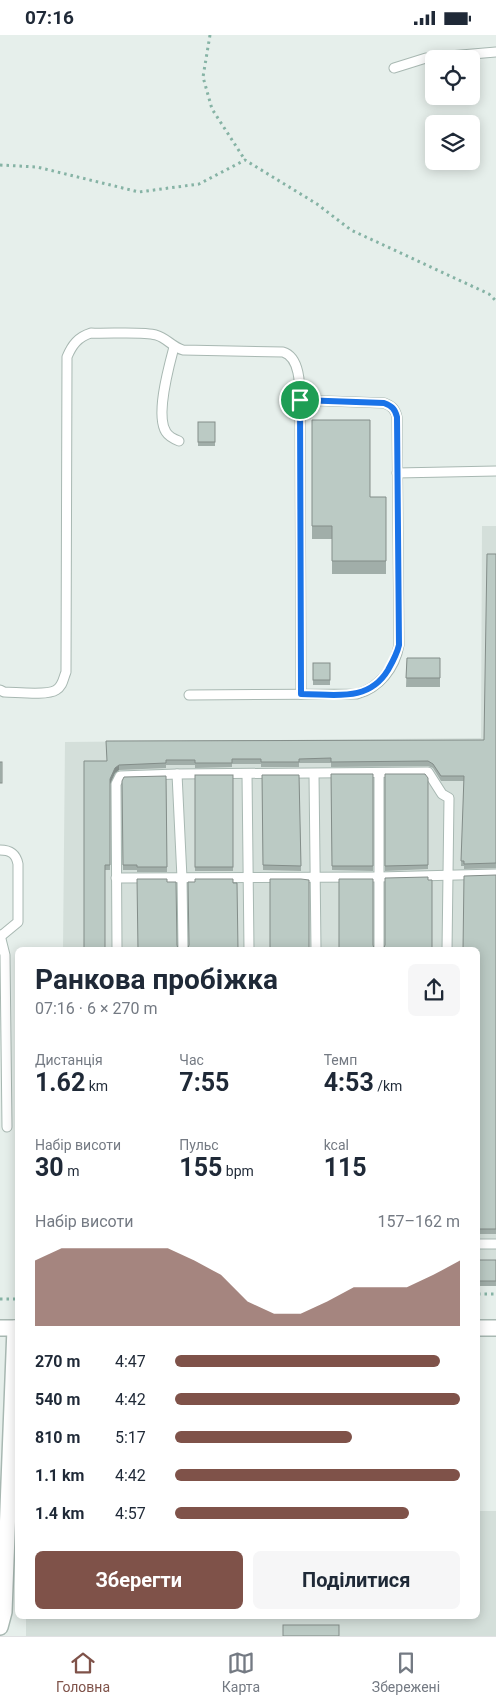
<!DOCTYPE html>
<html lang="uk">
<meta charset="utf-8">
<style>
body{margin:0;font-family:Roboto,sans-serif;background:#f6f6f7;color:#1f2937;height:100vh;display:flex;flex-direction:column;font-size:19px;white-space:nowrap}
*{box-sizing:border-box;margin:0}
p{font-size:16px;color:#747a83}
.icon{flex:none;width:28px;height:28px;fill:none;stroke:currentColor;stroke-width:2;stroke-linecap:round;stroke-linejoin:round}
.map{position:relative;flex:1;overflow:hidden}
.sheet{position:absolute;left:15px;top:912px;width:465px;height:672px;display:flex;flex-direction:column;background:#fff;border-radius:8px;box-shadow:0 2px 12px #0003}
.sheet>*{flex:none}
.tools{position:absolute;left:425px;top:15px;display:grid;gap:10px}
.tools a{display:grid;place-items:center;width:55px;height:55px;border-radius:8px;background:#fff;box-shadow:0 2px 12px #0003;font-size:25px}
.pin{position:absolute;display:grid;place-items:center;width:42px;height:42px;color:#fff;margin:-21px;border:2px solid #fff;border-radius:50%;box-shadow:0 1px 5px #0007}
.round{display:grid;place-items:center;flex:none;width:52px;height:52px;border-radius:8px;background:#f6f6f7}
.headline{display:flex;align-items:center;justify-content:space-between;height:85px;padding:0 20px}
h1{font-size:28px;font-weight:700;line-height:38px}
.figures{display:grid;grid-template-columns:repeat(3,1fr);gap:8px;height:85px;padding:5px 20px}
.figures div{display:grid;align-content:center}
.figures b{font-size:25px;font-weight:700}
.figures small{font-size:14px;font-weight:400}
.figures p{font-size:14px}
.chart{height:140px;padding:10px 20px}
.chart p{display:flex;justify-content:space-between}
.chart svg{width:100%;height:90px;margin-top:5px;fill:#7f5249;opacity:.7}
.cta{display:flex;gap:10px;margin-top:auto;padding:10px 20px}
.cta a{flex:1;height:58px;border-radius:8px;background:#7f5249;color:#fff;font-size:20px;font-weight:700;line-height:58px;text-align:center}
.cta a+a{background:#f6f6f7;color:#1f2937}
ul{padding:0 20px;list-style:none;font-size:16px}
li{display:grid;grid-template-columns:80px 60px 1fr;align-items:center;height:38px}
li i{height:12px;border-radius:6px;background:#7f5249}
.status{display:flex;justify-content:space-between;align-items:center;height:35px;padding:0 25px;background:#fff;direction:ltr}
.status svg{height:14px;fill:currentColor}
.menu{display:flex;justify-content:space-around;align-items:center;height:70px;border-top:1px solid #e0e1e3;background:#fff;font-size:14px;color:#747a83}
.menu a{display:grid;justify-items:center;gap:2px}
.menu .active{color:#7f5249}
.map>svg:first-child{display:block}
.built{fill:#d4dfda}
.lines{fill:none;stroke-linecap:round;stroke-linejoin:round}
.lane-casing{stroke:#a8b8b2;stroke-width:11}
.street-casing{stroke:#a8b8b2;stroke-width:18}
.path{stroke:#86b3a5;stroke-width:3;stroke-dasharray:2.5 4;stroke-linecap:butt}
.lane{stroke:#fff;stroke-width:9}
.street{stroke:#fff;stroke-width:15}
.wall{fill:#a1aea9}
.shaded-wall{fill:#838d89}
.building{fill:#bbcac4;stroke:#838d89}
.route-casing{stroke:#fff;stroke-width:10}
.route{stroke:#1a73e8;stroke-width:6}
</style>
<div class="status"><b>07:16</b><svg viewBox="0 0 49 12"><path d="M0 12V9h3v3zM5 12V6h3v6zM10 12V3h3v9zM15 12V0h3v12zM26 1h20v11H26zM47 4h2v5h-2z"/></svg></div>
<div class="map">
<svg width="496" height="1601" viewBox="0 0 496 1601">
<rect width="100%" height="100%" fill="#e6efeb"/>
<!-- built -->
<g class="built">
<path d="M 482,491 L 496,491 L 496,1250 L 478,1250 L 478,915 L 63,915 L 65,707 L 481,703 Z"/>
<path d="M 478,1476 L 496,1476 L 496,1601 L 26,1601 L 26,1582 L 478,1582 Z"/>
</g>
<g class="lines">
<defs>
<g id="lane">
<path d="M 394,33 L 426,23 L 496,17"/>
<path d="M 174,312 C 169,331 155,380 166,397 C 169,402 174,404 179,406"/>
<path d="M 397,438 L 496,436"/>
<path d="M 0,655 L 4,657 C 16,657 47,661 56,655 C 63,651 63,644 66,637 L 67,322 C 72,310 78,302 91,298 C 107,299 143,296 156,300 C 167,303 172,312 183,315 L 283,317 C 300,322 300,350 300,365 L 301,659"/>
<path d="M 189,660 L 357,659 C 379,653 395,633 399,610 L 397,382 C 395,374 392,371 384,368 L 300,365"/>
<path d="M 177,739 L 182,843 L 183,915"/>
<path d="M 247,739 L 249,915"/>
<path d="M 314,739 L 316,915"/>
<path d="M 379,739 L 379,915"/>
<path d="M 0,815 C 11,815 16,819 18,829 L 18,887 L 1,901"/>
<path d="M 116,843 L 379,842 L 496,839"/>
<path d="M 0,900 L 5,920 L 7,1092"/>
<path d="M 117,915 L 116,749 L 120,741 L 177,739 L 428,737 L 442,759 L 449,763 L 447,915"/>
<path d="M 478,1209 L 496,1209"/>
</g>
<g id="street">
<path d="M 0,1293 L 18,1293"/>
<path d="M 478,1293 L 496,1293"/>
<path d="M 0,1592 L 4,1577 L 15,1293"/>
</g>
</defs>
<!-- lane casing -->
<use href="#lane" class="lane-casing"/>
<!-- street casing -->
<use href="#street" class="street-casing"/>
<!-- path -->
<g class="path">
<path d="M 210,0 L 203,42 L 212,74 L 245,125"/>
<path d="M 0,130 L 37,132 L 139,157 L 199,149 L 245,125 L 317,169 L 351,195 L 489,259 L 496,266"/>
<path d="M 478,1259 L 496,1259"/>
<path d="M 0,1264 L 18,1264"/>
</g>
<!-- lane -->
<use href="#lane" class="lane"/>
<!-- street -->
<use href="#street" class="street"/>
</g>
<!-- wall -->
<g class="wall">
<path d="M 312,385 L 370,462 L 386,462 L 386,539 L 332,539 L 332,504 L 312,504 Z"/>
<rect x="198" y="387" width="17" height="24"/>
<path d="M 496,519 L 496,833 L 464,834 L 464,831 L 461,831 L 464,746 L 441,746 L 433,733 L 428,731 L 331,732 L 331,728 L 299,728 L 299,732 L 261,732 L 261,729 L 232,729 L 232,732 L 195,733 L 195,730 L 166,730 L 166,733 L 119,735 L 115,738 L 110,749 L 110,835 L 105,835 L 84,915 L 107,726 L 484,705 Z"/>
<path d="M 407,623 L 440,623 L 440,652 L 406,652 Z"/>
<rect x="313" y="628" width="17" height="22"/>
<path d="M 331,739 L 373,739 L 373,836 L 332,835 Z"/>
<path d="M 385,739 L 428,743 L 428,834 L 385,836 Z"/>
<rect x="195" y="740" width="38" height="96"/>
<path d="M 262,740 L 299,740 L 301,836 L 263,835 Z"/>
<path d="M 166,741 L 167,837 L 137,837 L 137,835 L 123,835 L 122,746 Z"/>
<path d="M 496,840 L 496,1199 L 478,1199 L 478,915 Z"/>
<rect x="478" y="1225" width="18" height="26"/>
</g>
<!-- shaded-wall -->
<path class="shaded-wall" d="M 119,730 L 119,735 L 115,738 L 110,749 L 110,744 L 115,733 Z"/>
<!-- building -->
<g class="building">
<path d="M 312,385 L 370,385 L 370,462 L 386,462 L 386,526 L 332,526 L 332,491 L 312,491 Z"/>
<rect x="198" y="387" width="17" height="20"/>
<path d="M 487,519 L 496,519 L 496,828 L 464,829 L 464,826 L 461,826 L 464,741 L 441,741 L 433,729 L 428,726 L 331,727 L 331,723 L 299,724 L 299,727 L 261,727 L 261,724 L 232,724 L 232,728 L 195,728 L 195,725 L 166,725 L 166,728 L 119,730 L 115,733 L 110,744 L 110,830 L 105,830 L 105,915 L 84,915 L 84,726 L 107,726 L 106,706 L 484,705 Z"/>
<path d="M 407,623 L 440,623 L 440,643 L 406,643 Z"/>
<rect x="313" y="628" width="17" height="17"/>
<rect x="0" y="727" width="2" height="21"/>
<path d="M 331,739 L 373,739 L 373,831 L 332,831 Z"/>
<path d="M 385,739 L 425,739 L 428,743 L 428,830 L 385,831 Z"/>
<rect x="195" y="740" width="38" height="92"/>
<path d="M 262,740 L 299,740 L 301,831 L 263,830 Z"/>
<path d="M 166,741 L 167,832 L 137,832 L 137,830 L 123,830 L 122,746 L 124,742 Z"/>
<path d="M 496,840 L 496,1194 L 478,1194 L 478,915 L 463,915 L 464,841 Z"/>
<path d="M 428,842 L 428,845 L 432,845 L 432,915 L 383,915 L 385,910 L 385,843 Z"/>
<path d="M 137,844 L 167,844 L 167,847 L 176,847 L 177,910 L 178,914 L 180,915 L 138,915 Z"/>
<path d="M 195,844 L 233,844 L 233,848 L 237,848 L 238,915 L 187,915 L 189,910 L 188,847 L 195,847 Z"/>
<path d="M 270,844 L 301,844 L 309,845 L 309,915 L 270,915 Z"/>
<path d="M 339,844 L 373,844 L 373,910 L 374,914 L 376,915 L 339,915 Z"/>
<rect x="478" y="1225" width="18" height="21"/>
<rect x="283" y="1590" width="56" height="11"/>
</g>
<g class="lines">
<defs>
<path id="route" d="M 300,365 L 384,368 C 392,371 395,374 397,382 L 399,610 C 397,619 393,626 388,635 C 368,668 334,659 301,659 Z"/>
</defs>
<!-- route casing -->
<use href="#route" class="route-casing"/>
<!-- route -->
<use href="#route" class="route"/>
</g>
</svg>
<div class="tools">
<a><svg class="icon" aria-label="locate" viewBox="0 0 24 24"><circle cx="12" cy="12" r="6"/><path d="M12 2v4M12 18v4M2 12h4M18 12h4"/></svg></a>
<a><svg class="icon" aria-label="layers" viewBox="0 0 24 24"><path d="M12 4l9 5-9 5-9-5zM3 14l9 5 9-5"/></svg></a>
</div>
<div class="pin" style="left:300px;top:365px;background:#1e9e55"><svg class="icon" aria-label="arrive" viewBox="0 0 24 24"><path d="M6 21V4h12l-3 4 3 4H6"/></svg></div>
<section class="sheet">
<div class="headline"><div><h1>Ранкова пробіжка</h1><p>07:16 · 6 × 270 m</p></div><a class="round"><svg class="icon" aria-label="share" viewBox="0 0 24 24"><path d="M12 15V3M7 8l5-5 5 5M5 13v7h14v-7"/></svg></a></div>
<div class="figures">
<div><p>Дистанція</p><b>1.62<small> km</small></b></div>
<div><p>Час</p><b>7:55</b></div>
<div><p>Темп</p><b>4:53<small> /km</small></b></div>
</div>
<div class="figures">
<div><p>Набір висоти</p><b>30<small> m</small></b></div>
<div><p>Пульс</p><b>155<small> bpm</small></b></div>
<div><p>kcal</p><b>115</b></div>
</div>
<div class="chart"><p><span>Набір висоти</span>157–162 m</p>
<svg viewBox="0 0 160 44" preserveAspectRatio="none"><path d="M0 44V12L10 6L20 6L30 6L40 6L50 6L60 12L70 19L80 32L90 38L100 38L110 32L120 25L130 25L140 25L150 19L160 12V44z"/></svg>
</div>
<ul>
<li><b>270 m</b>4:47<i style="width:93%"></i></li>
<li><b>540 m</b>4:42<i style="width:100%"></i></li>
<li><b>810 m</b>5:17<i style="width:62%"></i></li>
<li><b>1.1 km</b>4:42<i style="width:100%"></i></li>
<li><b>1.4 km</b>4:57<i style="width:82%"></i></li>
</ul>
<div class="cta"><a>Зберегти</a><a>Поділитися</a></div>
</section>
</div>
<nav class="menu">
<a class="active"><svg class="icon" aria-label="home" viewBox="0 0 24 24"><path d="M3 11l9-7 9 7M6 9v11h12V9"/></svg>Головна</a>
<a><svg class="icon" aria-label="map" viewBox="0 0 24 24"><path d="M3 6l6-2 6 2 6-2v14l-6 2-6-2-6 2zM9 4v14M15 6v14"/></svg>Карта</a>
<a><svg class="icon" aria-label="saved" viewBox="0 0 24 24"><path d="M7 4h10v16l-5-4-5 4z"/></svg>Збережені</a>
</nav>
